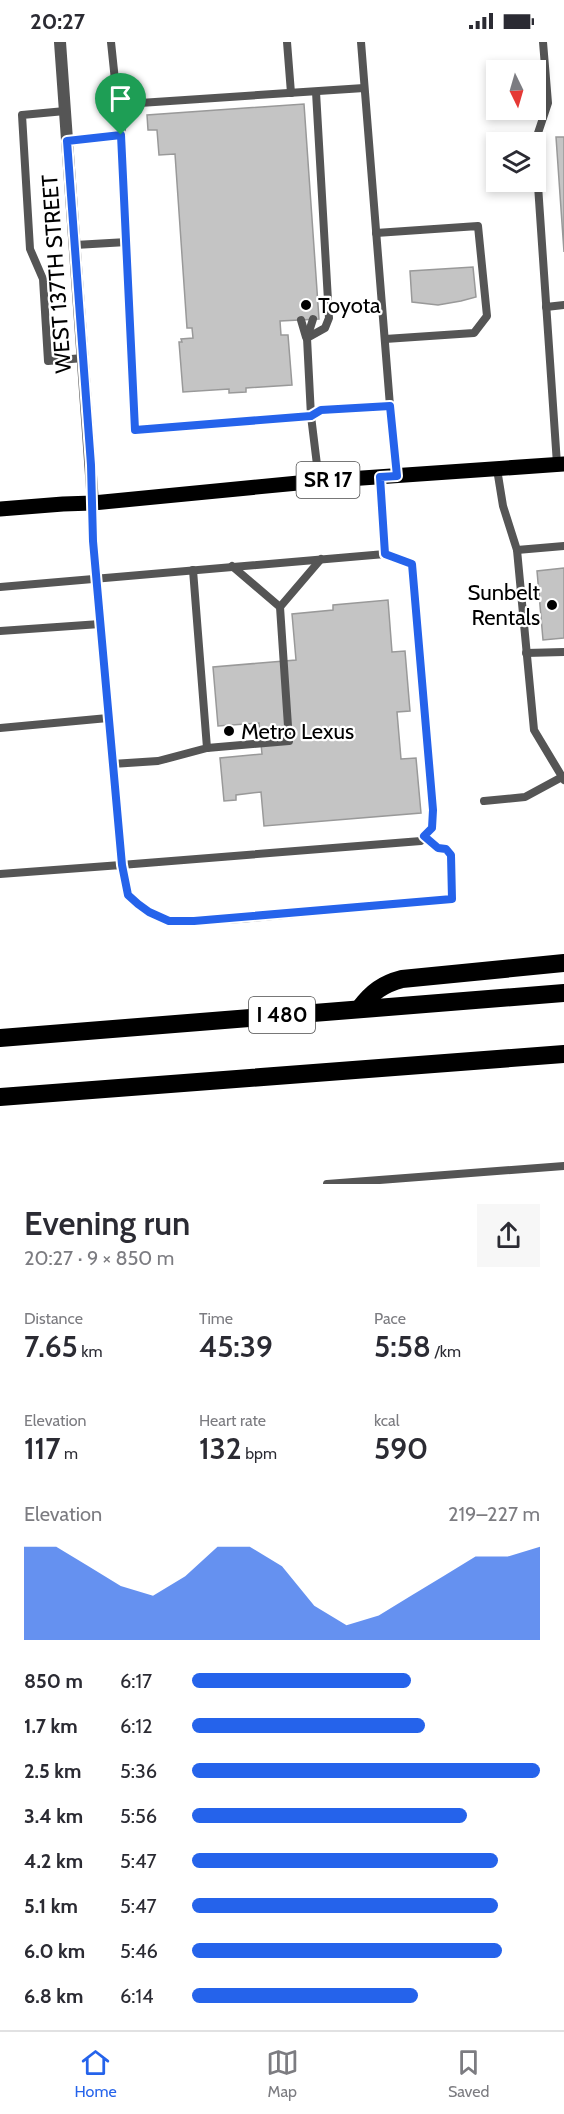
<!DOCTYPE html>
<meta charset="utf-8">
<style>
body{margin:0;font-family:Cabin,sans-serif;background:#f7f7f7;color:#2b2b33;height:100vh;display:flex;flex-direction:column;font-size:22px;white-space:nowrap}
*{box-sizing:border-box;margin:0}
p{font-size:20px;color:#7c7c81}
.icon{flex:none;width:33px;height:33px;fill:none;stroke:currentColor;stroke-width:2;stroke-linecap:round;stroke-linejoin:round}
.map{position:relative;height:1142px;overflow:hidden}
.panel{display:flex;flex-direction:column;background:#fff;flex:1}
.panel>*{flex:none}
.needle{width:39px;rotate:175deg}
.buttons{position:absolute;left:486px;top:18px;display:grid;gap:12px}
.buttons a{display:grid;place-items:center;width:60px;height:60px;border-radius:0px;background:#fff;box-shadow:0 3px 9px #0003;font-size:30px}
.pin{position:absolute;display:grid;place-items:center;width:51px;height:51px;color:#fff;margin:-62px -26px;border-radius:50% 50% 50% 0;rotate:-45deg;box-shadow:0 0 6px #0007}
.pin .icon{rotate:45deg}
.round{display:grid;place-items:center;flex:none;width:63px;height:63px;border-radius:0px;background:#f7f7f7}
.summary{display:flex;align-items:center;justify-content:space-between;height:102px;padding:0 24px}
h1{font-size:33px;font-weight:600;line-height:45px}
.stats{display:grid;grid-template-columns:repeat(3,1fr);gap:9px;height:102px;padding:6px 24px}
.stats div{display:grid;align-content:center}
.stats b{font-size:30px;font-weight:600}
.stats small{font-size:16px;font-weight:400}
.stats p{font-size:16px}
.chart{height:168px;padding:12px 24px}
.chart p{display:flex;justify-content:space-between}
.chart svg{width:100%;height:108px;margin-top:6px;fill:#2563eb;opacity:.7}
ul{padding:0 24px;list-style:none;font-size:20px}
li{display:grid;grid-template-columns:96px 72px 1fr;align-items:center;height:45px}
li i{height:15px;border-radius:8px;background:#2563eb}
.status{display:flex;justify-content:space-between;align-items:center;height:42px;padding:0 30px;background:#fff;direction:ltr}
.status svg{height:16px;fill:currentColor}
.tab-bar{display:flex;justify-content:space-around;align-items:center;height:84px;border-top:2px solid #e1e1e2;background:#fff;font-size:16px;color:#7c7c81}
.tab-bar a{display:grid;justify-items:center;gap:3px}
.tab-bar .active{color:#2563eb}
.map>svg:first-child{display:block}
.building{fill:#c4c4c4;stroke:#999;stroke-width:1.5}
.lines{fill:none;stroke-linecap:round;stroke-linejoin:round}
.lane{stroke:#555;stroke-width:8}
.street{stroke:#555;stroke-width:12}
.primary{stroke:#000;stroke-width:15}
.highway{stroke:#000;stroke-width:18}
.route-casing{stroke:#fff;stroke-width:12}
.route{stroke:#2563eb;stroke-width:8}
.poi-dot{fill:#000;stroke:#fff;stroke-width:2}
.labels{text-anchor:middle;stroke-width:4.5;stroke-linejoin:round;paint-order:stroke}
.shield{fill:#fff;stroke:#4c4c4c;stroke-width:1.5}
.shield-label{font-size:21px;font-weight:bold;fill:#000}
.street-label{font-size:22px;fill:#000;stroke:#fff}
.poi-label{font-size:22px;fill:#000;stroke:#fff;text-anchor:start}
</style>
<div class="status"><b>20:27</b><svg viewBox="0 0 49 12"><path d="M0 12V9h3v3zM5 12V6h3v6zM10 12V3h3v9zM15 12V0h3v12zM26 1h20v11H26zM47 4h2v5h-2z"/></svg></div>
<div class="map">
<svg width="564" height="1142" viewBox="0 0 564 1142">
<rect width="100%" height="100%" fill="#fff"/>
<!-- building -->
<g class="building">
<path d="M 304,62 L 319,277 L 280,279 L 281,293 L 288,293 L 292,343 L 246,346 L 246,350 L 229,351 L 229,347 L 183,350 L 179,300 L 182,300 L 181,297 L 193,296 L 192,286 L 187,286 L 175,112 L 159,113 L 157,88 L 148,88 L 147,73 Z"/>
<path d="M 556,95 L 564,95 L 564,210 Z"/>
<path d="M 473,225 L 476,255 L 461,259 L 438,263 L 412,260 L 410,229 Z"/>
<path d="M 564,526 L 564,596 L 543,598 L 537,529 Z"/>
<path d="M 388,558 L 392,610 L 405,609 L 410,669 L 397,670 L 401,717 L 416,716 L 421,771 L 264,784 L 261,750 L 236,753 L 236,758 L 224,759 L 220,716 L 262,712 L 259,681 L 218,684 L 213,625 L 296,618 L 292,572 L 333,568 L 333,563 Z"/>
</g>
<g class="lines">
<!-- lane -->
<g class="lane">
<path d="M 111,0 L 116,48 L 125,62"/>
<path d="M 287,0 L 291,51"/>
<path d="M 361,0 L 390,364 L 321,368 L 311,374 L 135,388 L 121,93 L 125,62 L 364,46"/>
<path d="M 316,50 L 329,276 L 325,286 L 307,296 L 311,374 L 319,439"/>
<path d="M 65,69 L 22,73 L 30,207 L 43,237 L 48,319 L 83,316"/>
<path d="M 67,98 L 121,93"/>
<path d="M 535,100 L 548,61 L 543,0"/>
<path d="M 536,114 L 557,422"/>
<path d="M 376,191 L 478,184 L 487,274 L 474,291 L 385,297"/>
<path d="M 75,203 L 127,200"/>
<path d="M 546,265 L 564,263"/>
<path d="M 301,278 L 306,295"/>
<path d="M 307,296 L 313,277"/>
<path d="M 390,364 L 397,434"/>
<path d="M 497,427 L 503,464 L 517,508 L 564,504"/>
<path d="M 93,461 L 93,499 L 121,823 L 421,799 L 432,786 L 433,768 L 412,523 L 385,512 L 380,435"/>
<path d="M 517,508 L 534,688 L 564,738"/>
<path d="M 232,524 L 280,565 L 321,517"/>
<path d="M 0,545 L 385,512"/>
<path d="M 0,589 L 100,582"/>
<path d="M 526,611 L 564,610"/>
<path d="M 0,686 L 108,676"/>
<path d="M 207,706 L 289,699 L 280,565"/>
<path d="M 112,722 L 158,719 L 207,706 L 193,528"/>
<path d="M 484,759 L 525,755 L 562,735"/>
<path d="M 0,832 L 121,823 L 128,853 L 149,870 L 169,879 L 194,879 L 240,877 L 452,857 L 451,813 L 446,807 L 438,806 L 425,794"/>
<path d="M 327,1142 L 564,1124"/>
</g>
<!-- street -->
<path class="street" d="M 60,0 L 93,461"/>
<!-- primary -->
<path class="primary" d="M 0,467 L 63,462 L 93,461 L 319,439 L 564,422"/>
<!-- highway -->
<g class="highway">
<path d="M 360,966 C 372,950 383,942 402,937 L 564,921"/>
<path d="M 0,996 L 564,951"/>
<path d="M 0,1055 L 564,1012"/>
</g>
</g>
<g class="lines">
<defs>
<path id="route" d="M 121,93 L 135,388 L 311,374 L 321,368 L 390,364 L 397,434 L 380,435 L 385,512 L 412,522 L 433,768 L 432,786 L 424,794 L 438,806 L 446,807 L 451,813 L 452,857 L 194,879 L 169,879 L 149,870 L 138,862 L 128,853 L 122,823 L 93,499 L 91,423 L 67,99 Z"/>
</defs>
<!-- route casing -->
<use href="#route" class="route-casing"/>
<!-- route -->
<use href="#route" class="route"/>
</g>
<!-- markers -->
<g class="poi-dot">
<circle cx="306" cy="263" r="6"/>
<circle cx="552" cy="563" r="6"/>
<circle cx="229" cy="689" r="6"/>
</g>
<g class="labels">
<!-- shield labels -->
<g class="shield">
<rect x="296.5" y="420" width="63" height="36" rx="4.5"/>
<rect x="249" y="955" width="66" height="36" rx="4.5"/>
</g>
<g class="shield-label">
<text x="328" y="445">SR 17</text>
<text x="282" y="980">I 480</text>
</g>
<!-- street labels -->
<g class="street-label">
<text transform="translate(56 232) rotate(-94)" y="8">WEST 137TH STREET</text>
</g>
<!-- poi labels -->
<g class="poi-label">
<text x="318" y="271">Toyota</text>
<text x="540" y="558" text-anchor="end">Sunbelt<tspan x="540" dy="25">Rentals</tspan></text>
<text x="241" y="697">Metro Lexus</text>
</g>
</g>
</svg>
<div class="buttons">
<a><svg class="needle" viewBox="-14 -14 28 28"><path d="M0-13l5 13h-10z" fill="#e53935"/><path d="M0 13l5-13h-10z" fill="#7c7c81"/></svg></a>
<a><svg class="icon" aria-label="layers" viewBox="0 0 24 24"><path d="M12 4l9 5-9 5-9-5zM3 14l9 5 9-5"/></svg></a>
</div>
<div class="pin" style="left:121px;top:93px;background:#1e9e55"><svg class="icon" aria-label="arrive" viewBox="0 0 24 24"><path d="M6 21V4h12l-3 4 3 4H6"/></svg></div>
</div>
<section class="panel">
<div class="summary"><div><h1>Evening run</h1><p>20:27 · 9 × 850 m</p></div><a class="round"><svg class="icon" aria-label="share" viewBox="0 0 24 24"><path d="M12 15V3M7 8l5-5 5 5M5 13v7h14v-7"/></svg></a></div>
<div class="stats">
<div><p>Distance</p><b>7.65<small> km</small></b></div>
<div><p>Time</p><b>45:39</b></div>
<div><p>Pace</p><b>5:58<small> /km</small></b></div>
</div>
<div class="stats">
<div><p>Elevation</p><b>117<small> m</small></b></div>
<div><p>Heart rate</p><b>132<small> bpm</small></b></div>
<div><p>kcal</p><b>590</b></div>
</div>
<div class="chart"><p><span>Elevation</span>219–227 m</p>
<svg viewBox="0 0 160 44" preserveAspectRatio="none"><path d="M0 44V6L10 6L20 14L30 22L40 26L50 18L60 6L70 6L80 14L90 30L100 38L110 34L120 26L130 18L140 10L150 10L160 6V44z"/></svg>
</div>
<ul>
<li><b>850 m</b>6:17<i style="width:63%"></i></li>
<li><b>1.7 km</b>6:12<i style="width:67%"></i></li>
<li><b>2.5 km</b>5:36<i style="width:100%"></i></li>
<li><b>3.4 km</b>5:56<i style="width:79%"></i></li>
<li><b>4.2 km</b>5:47<i style="width:88%"></i></li>
<li><b>5.1 km</b>5:47<i style="width:88%"></i></li>
<li><b>6.0 km</b>5:46<i style="width:89%"></i></li>
<li><b>6.8 km</b>6:14<i style="width:65%"></i></li>
</ul>
</section>
<nav class="tab-bar">
<a class="active"><svg class="icon" aria-label="home" viewBox="0 0 24 24"><path d="M3 11l9-7 9 7M6 9v11h12V9"/></svg>Home</a>
<a><svg class="icon" aria-label="map" viewBox="0 0 24 24"><path d="M3 6l6-2 6 2 6-2v14l-6 2-6-2-6 2zM9 4v14M15 6v14"/></svg>Map</a>
<a><svg class="icon" aria-label="saved" viewBox="0 0 24 24"><path d="M7 4h10v16l-5-4-5 4z"/></svg>Saved</a>
</nav>
